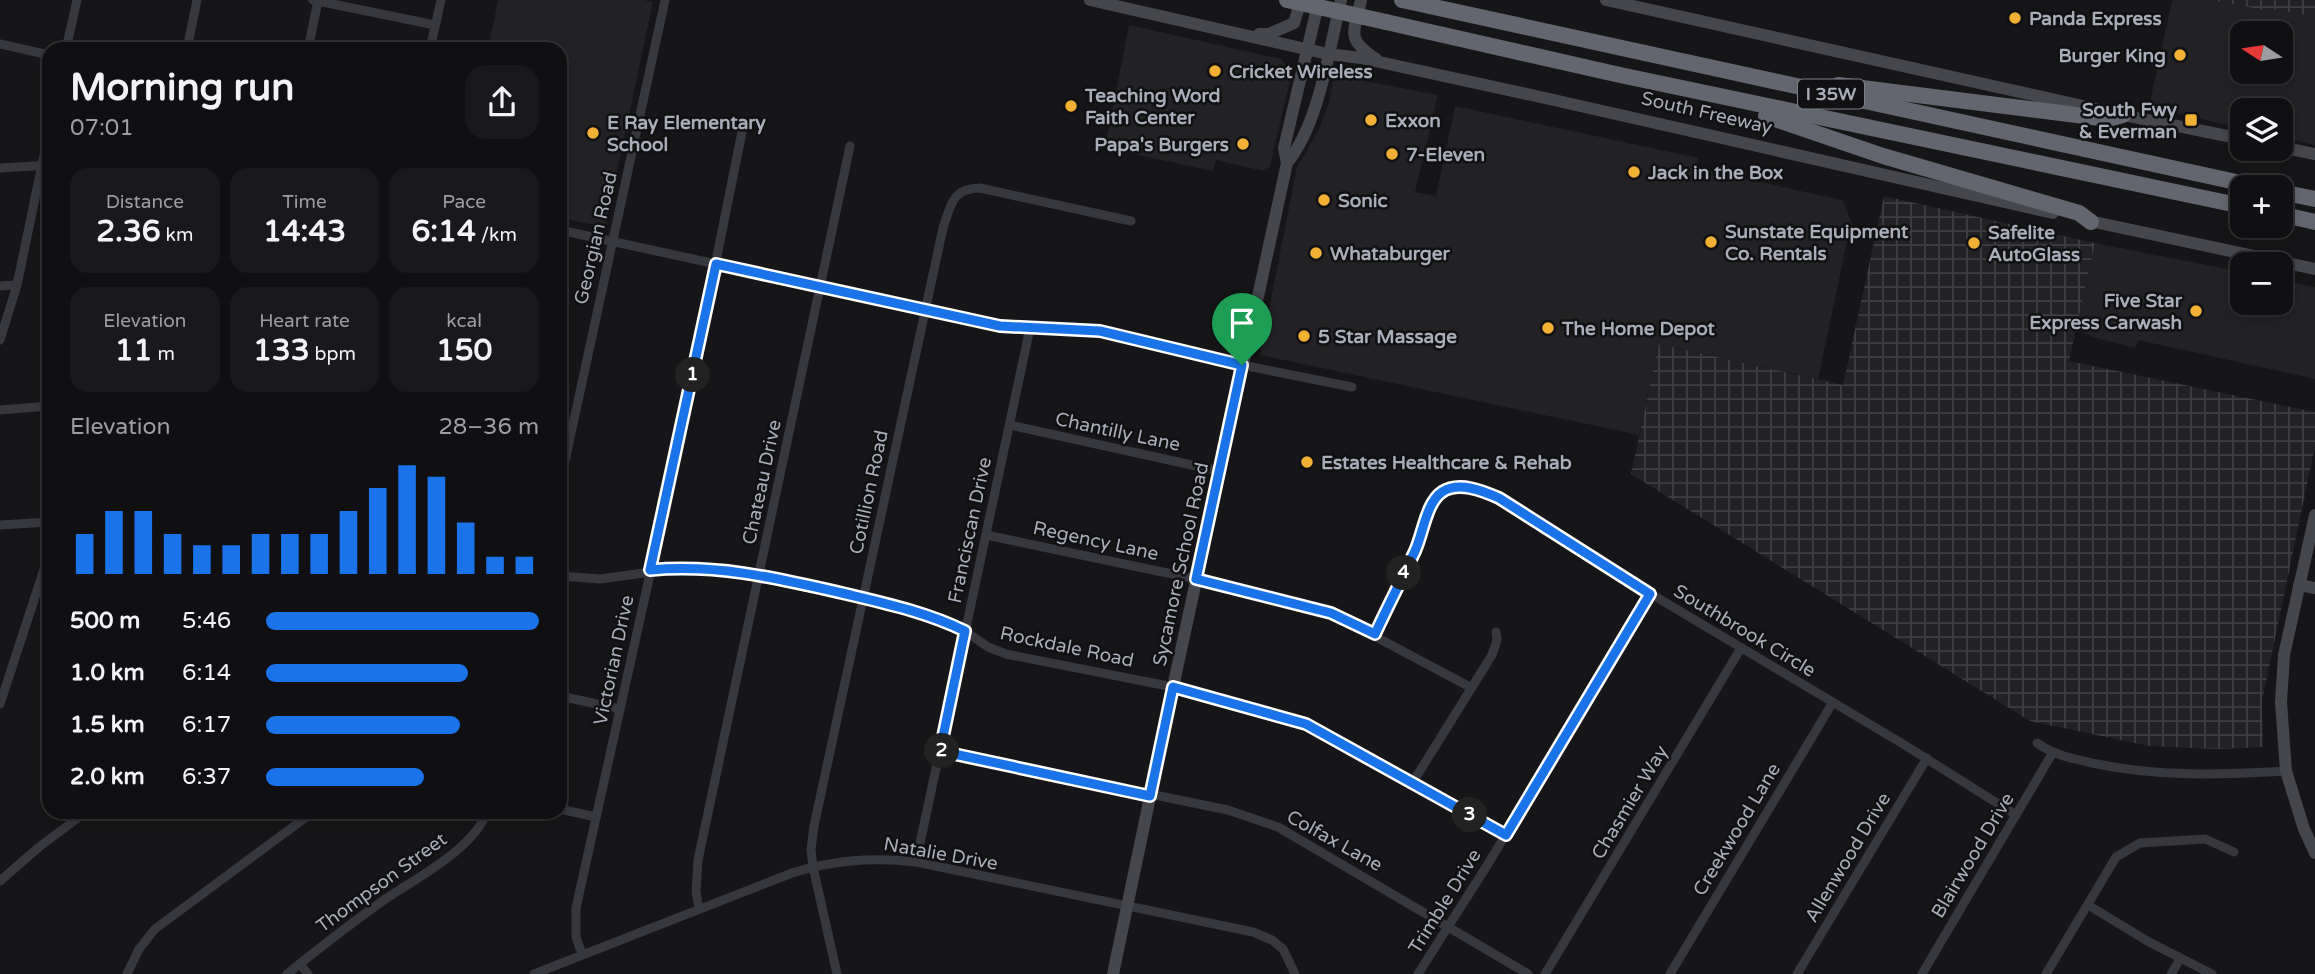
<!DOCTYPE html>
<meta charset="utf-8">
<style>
body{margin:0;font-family:"Varela Round",sans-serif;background:#19191b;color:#f1f3f6;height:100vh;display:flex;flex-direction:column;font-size:26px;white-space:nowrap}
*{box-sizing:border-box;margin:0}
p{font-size:23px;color:#9c9d9f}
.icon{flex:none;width:38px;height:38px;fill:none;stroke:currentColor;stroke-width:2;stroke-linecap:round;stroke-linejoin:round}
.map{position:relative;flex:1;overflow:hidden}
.drawer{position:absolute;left:42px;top:42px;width:525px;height:777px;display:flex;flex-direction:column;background:#101012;border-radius:21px;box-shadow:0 4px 10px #0003,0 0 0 2px #303032}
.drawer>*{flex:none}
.needle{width:46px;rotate:282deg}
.tools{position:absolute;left:2230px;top:21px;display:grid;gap:14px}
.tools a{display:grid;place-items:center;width:63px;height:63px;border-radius:14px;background:#101012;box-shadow:0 4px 10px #0003,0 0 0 2px #303032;font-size:35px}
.pin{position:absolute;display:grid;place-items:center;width:60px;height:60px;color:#fff;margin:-72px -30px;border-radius:50% 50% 50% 0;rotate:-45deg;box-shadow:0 0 7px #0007}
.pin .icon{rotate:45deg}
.km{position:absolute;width:35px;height:35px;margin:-18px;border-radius:50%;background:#222;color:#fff;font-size:19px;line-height:35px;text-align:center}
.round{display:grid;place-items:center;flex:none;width:74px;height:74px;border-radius:21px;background:#19191b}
.overview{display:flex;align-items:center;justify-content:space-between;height:119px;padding:0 28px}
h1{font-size:38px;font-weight:700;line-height:52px}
.metrics{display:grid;grid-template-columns:repeat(3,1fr);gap:10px;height:119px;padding:7px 28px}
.metrics div{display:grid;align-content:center;border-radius:18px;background:#19191b;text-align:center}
.metrics b{font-size:30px;font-weight:700}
.metrics small{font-size:19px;font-weight:400}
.metrics p{font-size:19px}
.chart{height:196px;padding:14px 28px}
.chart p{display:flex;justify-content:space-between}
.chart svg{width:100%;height:126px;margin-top:7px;stroke:#1a73e8;stroke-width:6}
ul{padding:0 28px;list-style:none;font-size:23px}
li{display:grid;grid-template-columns:112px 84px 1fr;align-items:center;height:52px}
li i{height:18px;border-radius:9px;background:#1a73e8}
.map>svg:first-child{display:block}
.built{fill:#222225;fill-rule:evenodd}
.industrial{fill:url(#industrial-grid)}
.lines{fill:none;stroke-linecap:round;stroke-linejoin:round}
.street{stroke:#37383d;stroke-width:9}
.secondary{stroke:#45474d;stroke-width:12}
.highway{stroke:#63666e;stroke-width:16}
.highway-bridge{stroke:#63666e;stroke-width:16}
.route-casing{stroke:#fff;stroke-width:14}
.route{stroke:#1a73e8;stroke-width:9}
.poi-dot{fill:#f2b134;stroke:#111113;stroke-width:2.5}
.labels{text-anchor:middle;stroke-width:5;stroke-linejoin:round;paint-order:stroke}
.shield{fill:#111113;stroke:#7b7e86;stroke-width:2}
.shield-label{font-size:18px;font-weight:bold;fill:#a8adb8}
.poi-label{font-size:19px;font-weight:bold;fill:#a8adb8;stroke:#111113;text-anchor:start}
.street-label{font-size:19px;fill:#a8adb8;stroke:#111113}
</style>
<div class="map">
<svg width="2315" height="974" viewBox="0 0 2315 974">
<defs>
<pattern id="industrial-grid" width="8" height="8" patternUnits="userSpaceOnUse" patternTransform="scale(1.75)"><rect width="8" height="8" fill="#222225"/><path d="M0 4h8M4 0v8" fill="none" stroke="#3f3f43"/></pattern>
</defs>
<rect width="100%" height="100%" fill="#161618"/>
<!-- built -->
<g class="built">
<path d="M 498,0 L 643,0 L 653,2 L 605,227 L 560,218 L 560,49 L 488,49 Z"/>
<path d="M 2172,0 L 2213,0 L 2272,12 L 2274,8 L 2315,17 L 2315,145 L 2280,137 L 2280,110 L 2242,110 L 2242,128 L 2149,107 ZM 2242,33 L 2280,33 L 2280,72 L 2242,72 Z"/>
<path d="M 1129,25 L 1281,59 L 1292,72 L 1270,166 L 1263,171 L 1216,160 L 1213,171 L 1105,148 Z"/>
<path d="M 1334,75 L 1438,95 L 1415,192 L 1436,196 L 1455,106 L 1698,158 L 1697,168 L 1842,200 L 1856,231 L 1848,237 L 1818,379 L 1659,344 L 1639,435 L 1260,355 L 1297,167 L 1318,131 L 1329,104 Z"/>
<path d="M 2095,243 L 2242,272 L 2242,303 L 2280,303 L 2280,280 L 2315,287 L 2315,379 L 2138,340 L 2135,348 L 2093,337 L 2076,329 Z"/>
</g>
<!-- industrial -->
<g class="industrial">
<path d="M 2213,0 L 2315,0 L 2315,17 L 2274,9 L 2273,12 Z"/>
<path d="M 1884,196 L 2095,243 L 2069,361 L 2315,412 L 2315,446 L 2262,701 L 2263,747 L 2217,749 L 2149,746 L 2030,721 L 1631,474 L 1659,344 L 1843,385 Z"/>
</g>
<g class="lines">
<!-- street -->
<g class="street">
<path d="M 313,0 L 435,25"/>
<path d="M 0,44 L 49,55"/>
<path d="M 66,49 L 77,0"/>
<path d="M 187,49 L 197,0"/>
<path d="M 308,49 L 318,1"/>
<path d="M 430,49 L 441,0"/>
<path d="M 0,168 L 49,165"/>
<path d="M 560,230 L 1000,326 L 1100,331 L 1242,365 L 1352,387"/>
<path d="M 0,286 L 17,285"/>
<path d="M 0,340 L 17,285 L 49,131"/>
<path d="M 0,410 L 49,406"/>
<path d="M 1010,425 L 1219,471"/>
<path d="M 560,484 L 665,0"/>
<path d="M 0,525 L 49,522"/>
<path d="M 986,535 L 1196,579 L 1331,613 L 1470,687"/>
<path d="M 560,576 L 600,579 L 680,568 L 722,569 L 759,574 L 913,610 L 947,622 L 965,631 L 988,647 L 1006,654 L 1173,687 L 1306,724 L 1505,835"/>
<path d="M 1375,634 L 1416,548 L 1431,508 L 1437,497 L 1451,489 L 1462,488 L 1484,491 L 1520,511 L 1584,554 L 1903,744 L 2016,815"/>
<path d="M 560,696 L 620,709"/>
<path d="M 0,704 L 49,554"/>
<path d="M 2037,743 C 2054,755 2071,758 2092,763 C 2158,777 2219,775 2286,771"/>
<path d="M 940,751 L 1228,810 L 1278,827 L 1528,974"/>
<path d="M 1413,782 L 1492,655 L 1497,640 L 1496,632"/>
<path d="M 560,809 L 596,817"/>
<path d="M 916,862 L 1030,328"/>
<path d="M 0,881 L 39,847 L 86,812"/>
<path d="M 2088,905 L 2149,942 L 2212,974"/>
<path d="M 699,908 L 696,892 L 698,860 L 850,146"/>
<path d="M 582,954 L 576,937 L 576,908 L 683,425 L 743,127"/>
<path d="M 300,964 L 308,974"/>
<path d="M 127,974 L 139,949 L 155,929 L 313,812"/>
<path d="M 287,974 C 318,949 349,925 381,902 C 414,879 473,850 487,812"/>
<path d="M 534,974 L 792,873 C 834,860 872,857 916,862 L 1253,932 L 1272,940 L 1283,949 L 1295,974"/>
<path d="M 837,974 L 813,867 L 811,850 L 814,826 L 943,228 C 951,205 952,188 980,188 L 1131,221"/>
<path d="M 1418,974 L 1488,864 L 1650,594"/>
<path d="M 1545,974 L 1741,648"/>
<path d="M 1670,974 L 1833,702"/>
<path d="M 1797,974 L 1927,758"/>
<path d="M 1922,974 L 2052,754"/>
<path d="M 2046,974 L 2116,857 L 2140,843 L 2205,839 L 2234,852"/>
<path d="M 2171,974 L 2180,959"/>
</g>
<!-- secondary -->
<g class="secondary">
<path d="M 1090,0 L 1328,54 L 1361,58 L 1536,96 L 2053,213"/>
<path d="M 1361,0 C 1354,33 1345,38 1376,59"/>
<path d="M 1606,0 L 2123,115 L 2242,139"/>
<path d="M 1259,34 L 1269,34 L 1294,23 L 1301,0"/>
<path d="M 2280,147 L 2315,154"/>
<path d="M 1287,163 C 1319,124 1329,50 1341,0"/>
<path d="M 2085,220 L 2315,269"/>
<path d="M 2315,515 L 2284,655 L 2281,702 L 2286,771 L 2304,829 L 2315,853"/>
<path d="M 2299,585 L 2315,588"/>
<path d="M 1113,974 L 1173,687 L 1287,163 L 1284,148 L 1319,0"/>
</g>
<!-- highway -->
<g class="highway">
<path d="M 1402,0 L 2259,187"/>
<path d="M 1386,22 L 1620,75 L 2242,206"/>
<path d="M 1838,85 L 2108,119 L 2123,115"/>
<path d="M 1766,116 L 1883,156 L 2079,213 L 2091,222"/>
<path d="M 2280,192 L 2315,199"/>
<path d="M 2280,214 L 2315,222"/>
</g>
<!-- highway-bridge -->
<path class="highway-bridge" d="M 1287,0 L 1386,22"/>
</g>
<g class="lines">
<defs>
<path id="route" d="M 716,264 L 1000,326 L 1100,331 L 1242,365 L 1196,579 L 1331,613 L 1375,634 C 1388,606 1402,579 1415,551 C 1423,534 1426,503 1442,492 C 1459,481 1483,491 1499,498 L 1650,594 L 1506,835 L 1306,724 L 1173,687 L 1150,796 L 940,751 L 965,631 C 926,612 884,603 842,593 C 776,578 718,564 650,570 Z"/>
</defs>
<!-- route casing -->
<use href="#route" class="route-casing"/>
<!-- route -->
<use href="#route" class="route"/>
</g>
<!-- markers -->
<g class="poi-dot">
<circle cx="2015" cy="18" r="7"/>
<circle cx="2180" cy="55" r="7"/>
<circle cx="1215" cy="71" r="7"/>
<circle cx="1071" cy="106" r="7"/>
<circle cx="1371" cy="120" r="7"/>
<rect x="2184" y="113" width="14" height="14" rx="3.5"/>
<circle cx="593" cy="133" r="7"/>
<circle cx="1243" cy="144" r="7"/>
<circle cx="1392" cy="154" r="7"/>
<circle cx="1634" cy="172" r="7"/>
<circle cx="1324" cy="200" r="7"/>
<circle cx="1711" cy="242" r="7"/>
<circle cx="1974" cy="243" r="7"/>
<circle cx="1316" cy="253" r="7"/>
<circle cx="2196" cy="311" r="7"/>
<circle cx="1548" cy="328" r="7"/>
<circle cx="1304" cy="336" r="7"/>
<circle cx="1307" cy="462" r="7"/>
</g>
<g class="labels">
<!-- shield labels -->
<rect class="shield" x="1798" y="79.5" width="66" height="29" rx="5"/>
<g class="shield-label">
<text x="1831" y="100">I 35W</text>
</g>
<!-- poi labels -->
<g class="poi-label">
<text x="2029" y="25">Panda Express</text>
<text x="2166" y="62" text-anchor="end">Burger King</text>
<text x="1229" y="78">Cricket Wireless</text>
<text x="1085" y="102">Teaching Word<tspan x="1085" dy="22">Faith Center</tspan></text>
<text x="2177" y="116" text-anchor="end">South Fwy<tspan x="2177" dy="22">&amp; Everman</tspan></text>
<text x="1385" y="127">Exxon</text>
<text x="607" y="129">E Ray Elementary<tspan x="607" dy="22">School</tspan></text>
<text x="1229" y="151" text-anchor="end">Papa's Burgers</text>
<text x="1406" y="161">7-Eleven</text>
<text x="1648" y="179">Jack in the Box</text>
<text x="1338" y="207">Sonic</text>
<text x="1725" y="238">Sunstate Equipment<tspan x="1725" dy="22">Co. Rentals</tspan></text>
<text x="1988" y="239">Safelite<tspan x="1988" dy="22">AutoGlass</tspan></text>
<text x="1330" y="260">Whataburger</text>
<text x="2182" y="307" text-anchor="end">Five Star<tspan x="2182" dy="22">Express Carwash</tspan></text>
<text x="1562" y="335">The Home Depot</text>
<text x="1318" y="343">5 Star Massage</text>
<text x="1321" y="469">Estates Healthcare &amp; Rehab</text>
</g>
<!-- street labels -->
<g class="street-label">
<text transform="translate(1707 112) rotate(13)" y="7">South Freeway</text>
<text transform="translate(595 238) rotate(-77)" y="7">Georgian Road</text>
<text transform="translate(1118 431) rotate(12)" y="7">Chantilly Lane</text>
<text transform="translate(761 482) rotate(-78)" y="7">Chateau Drive</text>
<text transform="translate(868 492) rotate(-78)" y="7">Cotillion Road</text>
<text transform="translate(969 530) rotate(-78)" y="7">Franciscan Drive</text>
<text transform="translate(1096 540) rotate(12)" y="7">Regency Lane</text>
<text transform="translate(1180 564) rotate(-78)" y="7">Sycamore School Road</text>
<text transform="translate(1745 630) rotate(31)" y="7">Southbrook Circle</text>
<text transform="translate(1067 646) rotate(12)" y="7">Rockdale Road</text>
<text transform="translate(613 660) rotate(-78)" y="7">Victorian Drive</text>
<text transform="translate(1629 802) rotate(-59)" y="7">Chasmier Way</text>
<text transform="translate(1736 829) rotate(-59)" y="7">Creekwood Lane</text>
<text transform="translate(1335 840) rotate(29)" y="7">Colfax Lane</text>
<text transform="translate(941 853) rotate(10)" y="7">Natalie Drive</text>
<text transform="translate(1972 855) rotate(-59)" y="7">Blairwood Drive</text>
<text transform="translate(1847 857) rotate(-59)" y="7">Allenwood Drive</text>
<text transform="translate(381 882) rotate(-36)" y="7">Thompson Street</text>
<text transform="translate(1444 901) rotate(-58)" y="7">Trimble Drive</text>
</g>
</g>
</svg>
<div class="tools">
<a><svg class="needle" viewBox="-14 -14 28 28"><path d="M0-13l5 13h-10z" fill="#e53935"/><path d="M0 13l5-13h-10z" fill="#9c9d9f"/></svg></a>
<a><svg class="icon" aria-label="layers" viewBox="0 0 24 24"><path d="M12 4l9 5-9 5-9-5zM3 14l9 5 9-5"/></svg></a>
<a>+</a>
<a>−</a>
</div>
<div class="pin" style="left:1242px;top:365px;background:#1e9e55"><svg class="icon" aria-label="arrive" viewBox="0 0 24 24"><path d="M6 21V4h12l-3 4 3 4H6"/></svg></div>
<b class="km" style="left:693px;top:375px">1</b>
<b class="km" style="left:942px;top:751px">2</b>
<b class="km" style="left:1470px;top:815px">3</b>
<b class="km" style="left:1404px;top:573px">4</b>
<section class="drawer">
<div class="overview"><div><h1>Morning run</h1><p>07:01</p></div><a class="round"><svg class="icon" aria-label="share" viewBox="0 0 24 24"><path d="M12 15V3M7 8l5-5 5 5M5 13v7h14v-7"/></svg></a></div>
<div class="metrics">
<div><p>Distance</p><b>2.36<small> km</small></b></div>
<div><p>Time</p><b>14:43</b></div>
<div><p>Pace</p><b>6:14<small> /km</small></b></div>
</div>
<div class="metrics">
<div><p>Elevation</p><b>11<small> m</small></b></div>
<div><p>Heart rate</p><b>133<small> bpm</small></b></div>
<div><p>kcal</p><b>150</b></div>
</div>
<div class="chart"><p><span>Elevation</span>28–36 m</p>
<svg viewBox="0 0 160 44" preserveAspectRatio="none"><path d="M5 44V30M15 44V22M25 44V22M35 44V30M45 44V34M55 44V34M65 44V30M75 44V30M85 44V30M95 44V22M105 44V14M115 44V6M125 44V10M135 44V26M145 44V38M155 44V38"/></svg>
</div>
<ul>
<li><b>500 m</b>5:46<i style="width:100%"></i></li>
<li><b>1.0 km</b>6:14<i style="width:74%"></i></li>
<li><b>1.5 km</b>6:17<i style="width:71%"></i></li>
<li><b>2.0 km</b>6:37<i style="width:58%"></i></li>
</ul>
</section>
</div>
